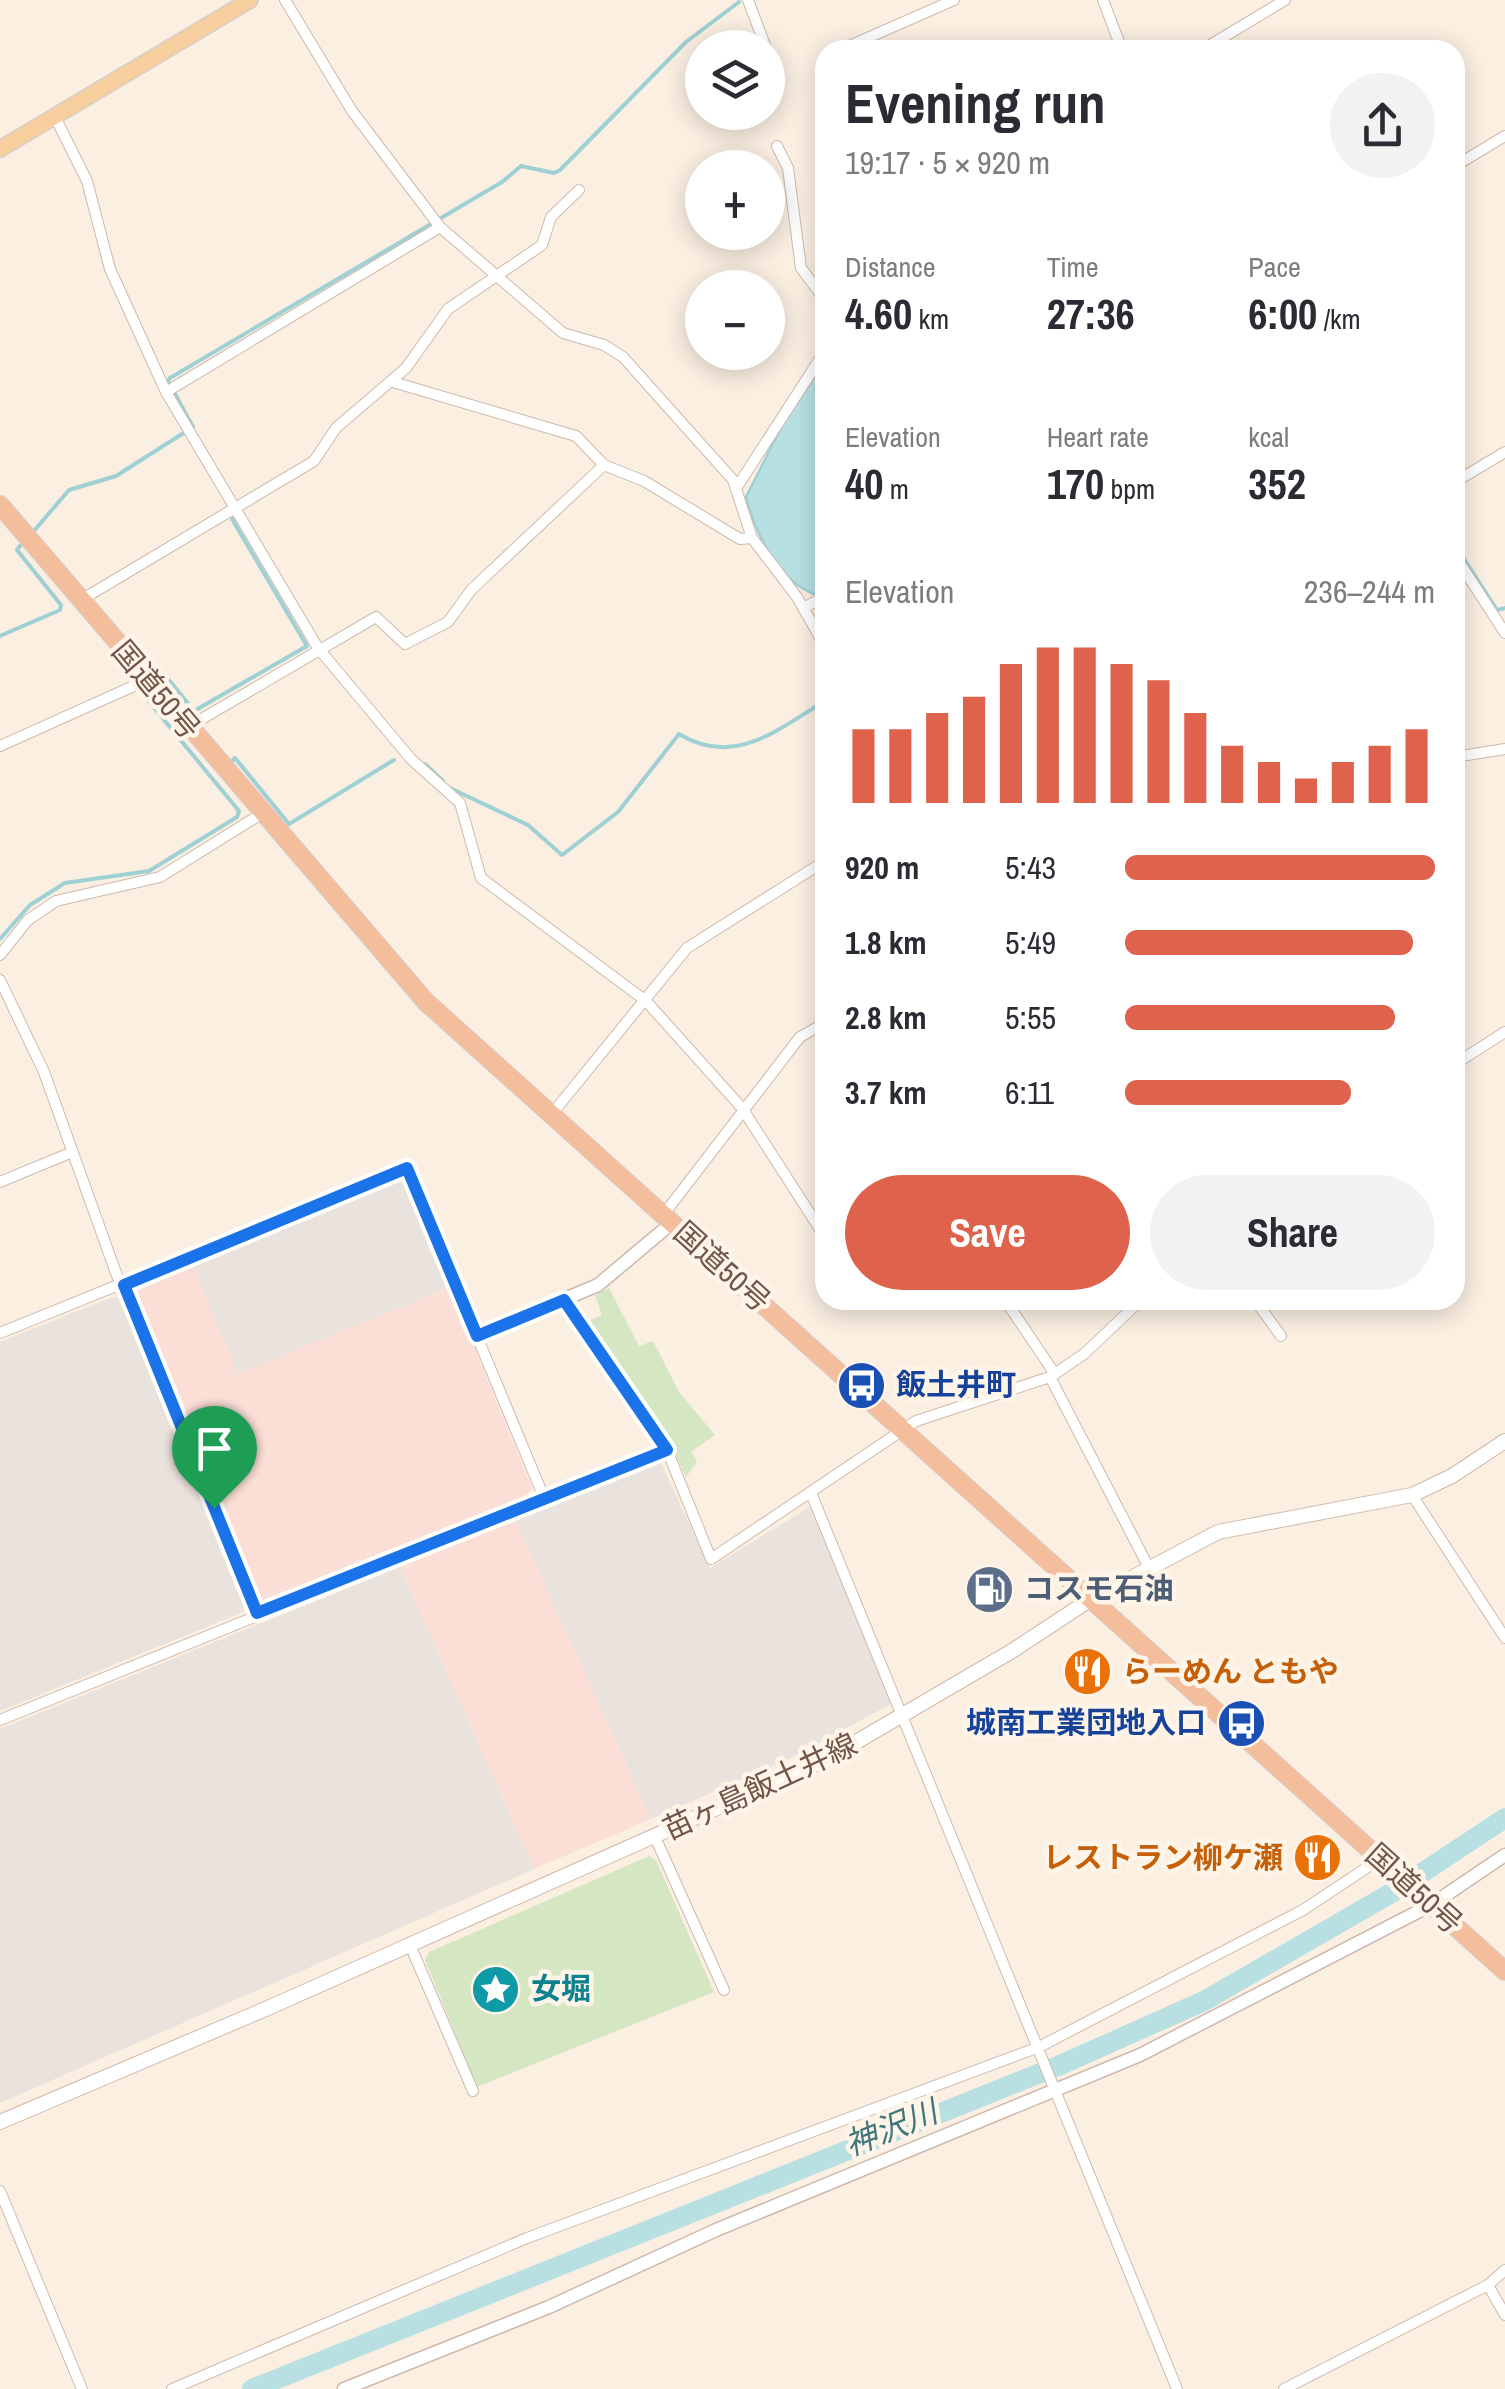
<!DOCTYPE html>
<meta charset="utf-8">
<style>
body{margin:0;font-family:"Archivo Narrow","Noto Sans JP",sans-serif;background:#f2f2f3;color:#2b2b33;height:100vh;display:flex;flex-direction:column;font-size:38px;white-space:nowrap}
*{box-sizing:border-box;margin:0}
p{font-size:32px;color:#7c7c81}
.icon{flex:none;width:55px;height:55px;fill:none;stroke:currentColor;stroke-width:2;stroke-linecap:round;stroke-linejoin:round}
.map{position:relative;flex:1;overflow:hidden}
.panel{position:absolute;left:815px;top:40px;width:650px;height:1270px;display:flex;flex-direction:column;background:#fff;border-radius:30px;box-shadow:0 5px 25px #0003}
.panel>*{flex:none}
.controls{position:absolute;left:685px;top:30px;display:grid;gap:20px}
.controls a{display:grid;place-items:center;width:100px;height:100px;border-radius:50%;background:#fff;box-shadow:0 5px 25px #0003;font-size:50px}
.pin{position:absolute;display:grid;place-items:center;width:85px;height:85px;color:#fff;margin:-102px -42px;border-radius:50% 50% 50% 0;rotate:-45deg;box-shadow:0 0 10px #0007}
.pin .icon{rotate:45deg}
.round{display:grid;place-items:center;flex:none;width:105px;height:105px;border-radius:52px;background:#f2f2f3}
.summary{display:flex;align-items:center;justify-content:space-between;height:170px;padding:0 30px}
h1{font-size:55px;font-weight:700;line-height:75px}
.figures{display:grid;grid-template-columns:repeat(3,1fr);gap:15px;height:170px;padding:10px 30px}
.figures div{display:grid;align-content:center}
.figures b{font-size:42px;font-weight:700}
.figures small{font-size:28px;font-weight:400}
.figures p{font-size:28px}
.chart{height:280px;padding:20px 30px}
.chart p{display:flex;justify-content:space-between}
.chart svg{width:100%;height:180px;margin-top:10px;stroke:#df624d;stroke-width:6}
.primary-button{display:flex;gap:20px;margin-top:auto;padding:20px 30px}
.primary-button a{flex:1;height:115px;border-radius:60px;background:#df624d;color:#fff;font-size:40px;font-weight:700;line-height:115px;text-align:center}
.primary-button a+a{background:#f2f2f3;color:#2b2b33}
ul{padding:0 30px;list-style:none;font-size:32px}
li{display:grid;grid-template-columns:160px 120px 1fr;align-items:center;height:75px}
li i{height:25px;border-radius:12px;background:#df624d}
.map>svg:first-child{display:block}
.commercial{fill:#fbded6}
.industrial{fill:#eae2dd}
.green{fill:#d4e7c2}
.water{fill:#b8e0e3;stroke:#9fd0d4;stroke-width:2.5}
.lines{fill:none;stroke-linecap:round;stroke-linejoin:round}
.stream{stroke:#9fd0d4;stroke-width:4}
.river{stroke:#b8e0e3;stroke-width:20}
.minor-casing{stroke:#ceb9ad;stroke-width:12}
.tertiary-casing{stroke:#ceb9ad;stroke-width:15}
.secondary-casing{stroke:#d0b8aa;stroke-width:16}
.primary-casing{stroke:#d7cfcc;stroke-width:18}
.trunk-casing{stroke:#d7cfcc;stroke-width:20}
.minor{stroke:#fff;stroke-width:10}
.tertiary{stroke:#fff;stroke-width:12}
.secondary{stroke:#fff;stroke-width:14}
.primary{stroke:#f7ce9d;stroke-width:15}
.trunk{stroke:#f4bd9c;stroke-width:18}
.route-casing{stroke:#fff;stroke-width:20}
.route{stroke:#1a73e8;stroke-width:12}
.labels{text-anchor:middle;stroke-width:9;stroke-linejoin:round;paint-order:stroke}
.street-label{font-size:30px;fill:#71554a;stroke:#fef4e8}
.transit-label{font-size:30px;font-weight:bold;fill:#164399;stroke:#fef4e8;text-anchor:start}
.service-label{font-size:30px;font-weight:bold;fill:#4e5e75;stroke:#fef4e8;text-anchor:start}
.food-label{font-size:30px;font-weight:bold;fill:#c56008;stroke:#fef4e8;text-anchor:start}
.culture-label{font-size:30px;font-weight:bold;fill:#0d838f;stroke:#fef4e8;text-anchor:start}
.water-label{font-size:32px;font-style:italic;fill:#42787d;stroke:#fef4e8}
</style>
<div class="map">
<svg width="1505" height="2389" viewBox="0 0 1505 2389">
<rect width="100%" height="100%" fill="#fbefe2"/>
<!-- commercial -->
<g class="commercial">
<path d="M 192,1263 L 239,1373 L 449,1287 L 532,1488 L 526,1497 L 268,1602 L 260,1599 L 133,1296 L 139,1285 Z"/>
<path d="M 515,1519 L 651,1819 L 534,1869 L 400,1567 Z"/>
</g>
<!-- industrial -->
<g class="industrial">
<path d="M 398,1180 L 407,1184 L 449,1287 L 238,1374 L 192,1263 Z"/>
<path d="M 113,1297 L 122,1298 L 246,1603 L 243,1612 L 0,1711 L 0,1342 Z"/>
<path d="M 660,1461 L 710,1568 L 811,1506 L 891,1704 L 791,1758 L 651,1819 L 515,1519 Z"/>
<path d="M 400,1567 L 534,1869 L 0,2103 L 0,1729 Z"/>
</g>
<!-- green -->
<g class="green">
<path d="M 609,1288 L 639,1346 L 653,1341 L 679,1392 L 715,1435 L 691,1452 L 697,1462 L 686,1477 L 670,1443 L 584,1323 L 602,1315 L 595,1295 Z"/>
<path d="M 649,1856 L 656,1860 L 714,1992 L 477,2087 L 425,1960 L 429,1952 Z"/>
</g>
<!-- water -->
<path class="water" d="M 825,361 L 825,591 L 816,595 C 778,581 756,534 746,497 L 788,414 Z"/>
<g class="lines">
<!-- stream -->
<g class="stream">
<path d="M 33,532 L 69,490 L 116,476 L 193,427 L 168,381 L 170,378 L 502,182 L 521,166 L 554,173 L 560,170 L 686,42 L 739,2"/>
<path d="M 1455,545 L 1497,610 L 1505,608"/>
<path d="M 0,636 L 60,610 L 61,605 L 17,550 L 23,542"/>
<path d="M 164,683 L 169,680 L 194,711 L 307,646 L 232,519"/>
<path d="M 231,762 L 235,758 L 289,824 L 394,760"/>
<path d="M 425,764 L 443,781"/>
<path d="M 450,788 L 528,825 L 562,855 L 618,812 L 679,734 C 735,768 778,729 825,701"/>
<path d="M 0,939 L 30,905 L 65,883 L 149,871 L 237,817 L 239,811 L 146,698 L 149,695"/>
</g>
<!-- river -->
<path class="river" d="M 252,2389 L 1058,2066 L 1204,2001 L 1393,1892 L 1505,1818"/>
<defs>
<g id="minor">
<path d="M 285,0 L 352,111 L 440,227 L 563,333 L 604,345 L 623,357 L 733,480 L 752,538 L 797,597 L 825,646"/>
<path d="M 748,0 L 766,48"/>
<path d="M 1103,0 L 1122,50"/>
<path d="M 847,47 L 954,0"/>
<path d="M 1202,50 L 1285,0"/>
<path d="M 768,52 L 774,70"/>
<path d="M 55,117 L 87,181 L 110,269 L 166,392 L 318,648 L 411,759 L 460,803 L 481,878 L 646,1001 L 742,1108 L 825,1237"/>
<path d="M 777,146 L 788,168 L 801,268 L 825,300"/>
<path d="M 1455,166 L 1505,136"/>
<path d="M 393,382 L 576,436 L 604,465 L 644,481 L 740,539 L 752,538"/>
<path d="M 166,392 L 440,227"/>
<path d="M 1455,482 L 1505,452"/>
<path d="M 737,487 L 825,351"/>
<path d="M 1455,556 L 1505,633"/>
<path d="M 81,600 L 314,461 L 336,428 L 406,368 L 448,309 L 542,245 L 551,217 L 579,190"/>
<path d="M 803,608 L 825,597"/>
<path d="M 188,727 L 376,617 L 405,644 L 448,622 L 471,590 L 604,465"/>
<path d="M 0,746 L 147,680"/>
<path d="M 1455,757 L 1505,749"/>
<path d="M 0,955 L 28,920 L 56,901 L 160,877 L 261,814"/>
<path d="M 0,980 L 44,1072 L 116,1273 L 257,1613"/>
<path d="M 1455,1064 L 1505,1032"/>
<path d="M 551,1115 L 687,948 L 825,861"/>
<path d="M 0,1182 L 70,1153"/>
<path d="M 664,1214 L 800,1037 L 825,1023"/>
<path d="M 564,1300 L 667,1450"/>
<path d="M 1005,1300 L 1055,1374"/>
<path d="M 1255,1300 L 1281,1336"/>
<path d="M 0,1333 L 407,1168 L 545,1500"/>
<path d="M 1050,1377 L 1148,1566"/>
<path d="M 811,1493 L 1177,2389"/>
<path d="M 1412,1495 L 1505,1638"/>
<path d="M 0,1720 L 667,1450 L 711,1559 L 916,1421 L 1050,1377 L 1084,1354 L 1141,1300"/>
<path d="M 655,1837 L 724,1990"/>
<path d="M 410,1945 L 473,2091"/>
<path d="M 0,2191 L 82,2389"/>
<path d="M 1488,2285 L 1505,2315"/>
<path d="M 172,2389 L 527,2238 L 1039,2047 L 1303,1910 L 1380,1859"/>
<path d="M 1284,2389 L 1488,2285 L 1505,2270"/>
</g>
<g id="tertiary">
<path d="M 477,1336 L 598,1285 L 673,1222"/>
<path d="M 344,2389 L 549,2307 L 716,2230 L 1140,2055 L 1431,1905 L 1505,1855"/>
</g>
<path id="secondary" d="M 0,2122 L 268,2008 L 827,1759 L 1012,1651 L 1088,1601 L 1218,1532 L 1412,1495 L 1452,1476 L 1505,1441"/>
<path id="primary" d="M 0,149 L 250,0"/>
<path id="trunk" d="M 0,505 L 426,1002 L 1505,1971"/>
</defs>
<!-- minor casing -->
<use href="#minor" class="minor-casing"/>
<!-- tertiary casing -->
<use href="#tertiary" class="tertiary-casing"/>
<!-- secondary casing -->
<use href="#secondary" class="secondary-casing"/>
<!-- primary casing -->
<use href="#primary" class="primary-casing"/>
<!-- trunk casing -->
<use href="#trunk" class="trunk-casing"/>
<!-- minor -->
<use href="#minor" class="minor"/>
<!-- tertiary -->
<use href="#tertiary" class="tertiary"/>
<!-- secondary -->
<use href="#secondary" class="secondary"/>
<!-- primary -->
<use href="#primary" class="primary"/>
<!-- trunk -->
<use href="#trunk" class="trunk"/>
</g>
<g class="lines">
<defs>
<path id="route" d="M 407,1168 L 477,1336 L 564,1300 L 667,1450 L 257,1613 L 124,1285 Z"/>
</defs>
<!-- route casing -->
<use href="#route" class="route-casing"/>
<!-- route -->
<use href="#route" class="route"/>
</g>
<!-- icons -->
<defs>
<symbol id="bus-disc" viewBox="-11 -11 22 22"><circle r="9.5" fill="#1a4fb4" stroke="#fef4e8"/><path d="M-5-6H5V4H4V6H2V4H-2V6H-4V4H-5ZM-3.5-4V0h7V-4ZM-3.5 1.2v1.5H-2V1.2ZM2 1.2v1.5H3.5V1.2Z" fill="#fff"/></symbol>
<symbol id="fuel-disc" viewBox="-11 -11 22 22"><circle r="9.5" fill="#5c6f8a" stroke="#fef4e8"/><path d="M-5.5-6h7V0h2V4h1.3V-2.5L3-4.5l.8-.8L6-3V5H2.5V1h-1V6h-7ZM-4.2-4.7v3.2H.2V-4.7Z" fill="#fff"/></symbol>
<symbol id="restaurant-disc" viewBox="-11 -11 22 22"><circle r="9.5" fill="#e8710a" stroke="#fef4e8"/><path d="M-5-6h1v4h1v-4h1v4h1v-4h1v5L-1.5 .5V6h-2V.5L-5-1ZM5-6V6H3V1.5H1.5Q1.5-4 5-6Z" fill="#fff"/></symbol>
<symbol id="sight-disc" viewBox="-11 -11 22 22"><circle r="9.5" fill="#0f9aa8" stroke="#fef4e8"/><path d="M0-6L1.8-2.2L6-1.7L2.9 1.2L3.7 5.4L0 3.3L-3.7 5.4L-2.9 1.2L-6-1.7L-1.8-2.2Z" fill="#fff"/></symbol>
</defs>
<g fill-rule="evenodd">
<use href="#bus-disc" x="834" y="1358" width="55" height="55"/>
<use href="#fuel-disc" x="962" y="1562" width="55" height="55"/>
<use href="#restaurant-disc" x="1060" y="1644" width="55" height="55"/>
<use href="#bus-disc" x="1214" y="1696" width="55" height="55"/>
<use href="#restaurant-disc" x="1290" y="1830" width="55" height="55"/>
<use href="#sight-disc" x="468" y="1962" width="55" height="55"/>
</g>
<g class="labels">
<!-- street labels -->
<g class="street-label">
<text transform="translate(156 690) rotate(50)" y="10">国道50号</text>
<text transform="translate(722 1267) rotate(42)" y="10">国道50号</text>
<text transform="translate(760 1787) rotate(-25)" y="10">苗ヶ島飯土井線</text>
<text transform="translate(1414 1889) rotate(42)" y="10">国道50号</text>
</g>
<!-- transit labels -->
<g class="transit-label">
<text x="896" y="1395">飯土井町</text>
<text x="1206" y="1733" text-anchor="end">城南工業団地入口</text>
</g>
<!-- service labels -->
<g class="service-label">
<text x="1024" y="1599">コスモ石油</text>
</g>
<!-- food labels -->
<g class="food-label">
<text x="1122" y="1682">らーめん ともや</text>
<text x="1283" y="1868" text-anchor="end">レストラン柳ケ瀬</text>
</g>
<!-- culture labels -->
<g class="culture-label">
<text x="531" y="1999">女堀</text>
</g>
<!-- water labels -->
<g class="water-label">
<text transform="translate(891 2128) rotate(-22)" y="11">神沢川</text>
</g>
</g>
</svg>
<div class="controls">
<a><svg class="icon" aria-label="layers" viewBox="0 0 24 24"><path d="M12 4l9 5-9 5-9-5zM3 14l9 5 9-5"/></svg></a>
<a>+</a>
<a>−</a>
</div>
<div class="pin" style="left:214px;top:1508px;background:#1e9e55"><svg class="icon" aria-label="arrive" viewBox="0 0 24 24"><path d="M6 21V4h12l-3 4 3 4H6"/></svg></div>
<section class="panel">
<div class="summary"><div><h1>Evening run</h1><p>19:17 · 5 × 920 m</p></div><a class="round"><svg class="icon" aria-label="share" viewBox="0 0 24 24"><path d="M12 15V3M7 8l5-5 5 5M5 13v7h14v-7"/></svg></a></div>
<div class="figures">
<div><p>Distance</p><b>4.60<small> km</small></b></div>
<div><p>Time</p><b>27:36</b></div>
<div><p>Pace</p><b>6:00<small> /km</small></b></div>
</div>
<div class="figures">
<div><p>Elevation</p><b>40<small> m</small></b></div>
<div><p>Heart rate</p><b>170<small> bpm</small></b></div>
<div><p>kcal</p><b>352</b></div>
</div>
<div class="chart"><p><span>Elevation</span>236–244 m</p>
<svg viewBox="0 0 160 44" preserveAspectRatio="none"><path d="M5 44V26M15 44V26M25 44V22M35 44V18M45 44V10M55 44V6M65 44V6M75 44V10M85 44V14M95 44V22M105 44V30M115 44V34M125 44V38M135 44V34M145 44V30M155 44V26"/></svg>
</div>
<ul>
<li><b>920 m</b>5:43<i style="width:100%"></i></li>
<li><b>1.8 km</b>5:49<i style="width:93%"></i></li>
<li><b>2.8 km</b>5:55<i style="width:87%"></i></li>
<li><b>3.7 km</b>6:11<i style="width:73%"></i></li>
</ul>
<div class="primary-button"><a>Save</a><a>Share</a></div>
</section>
</div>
